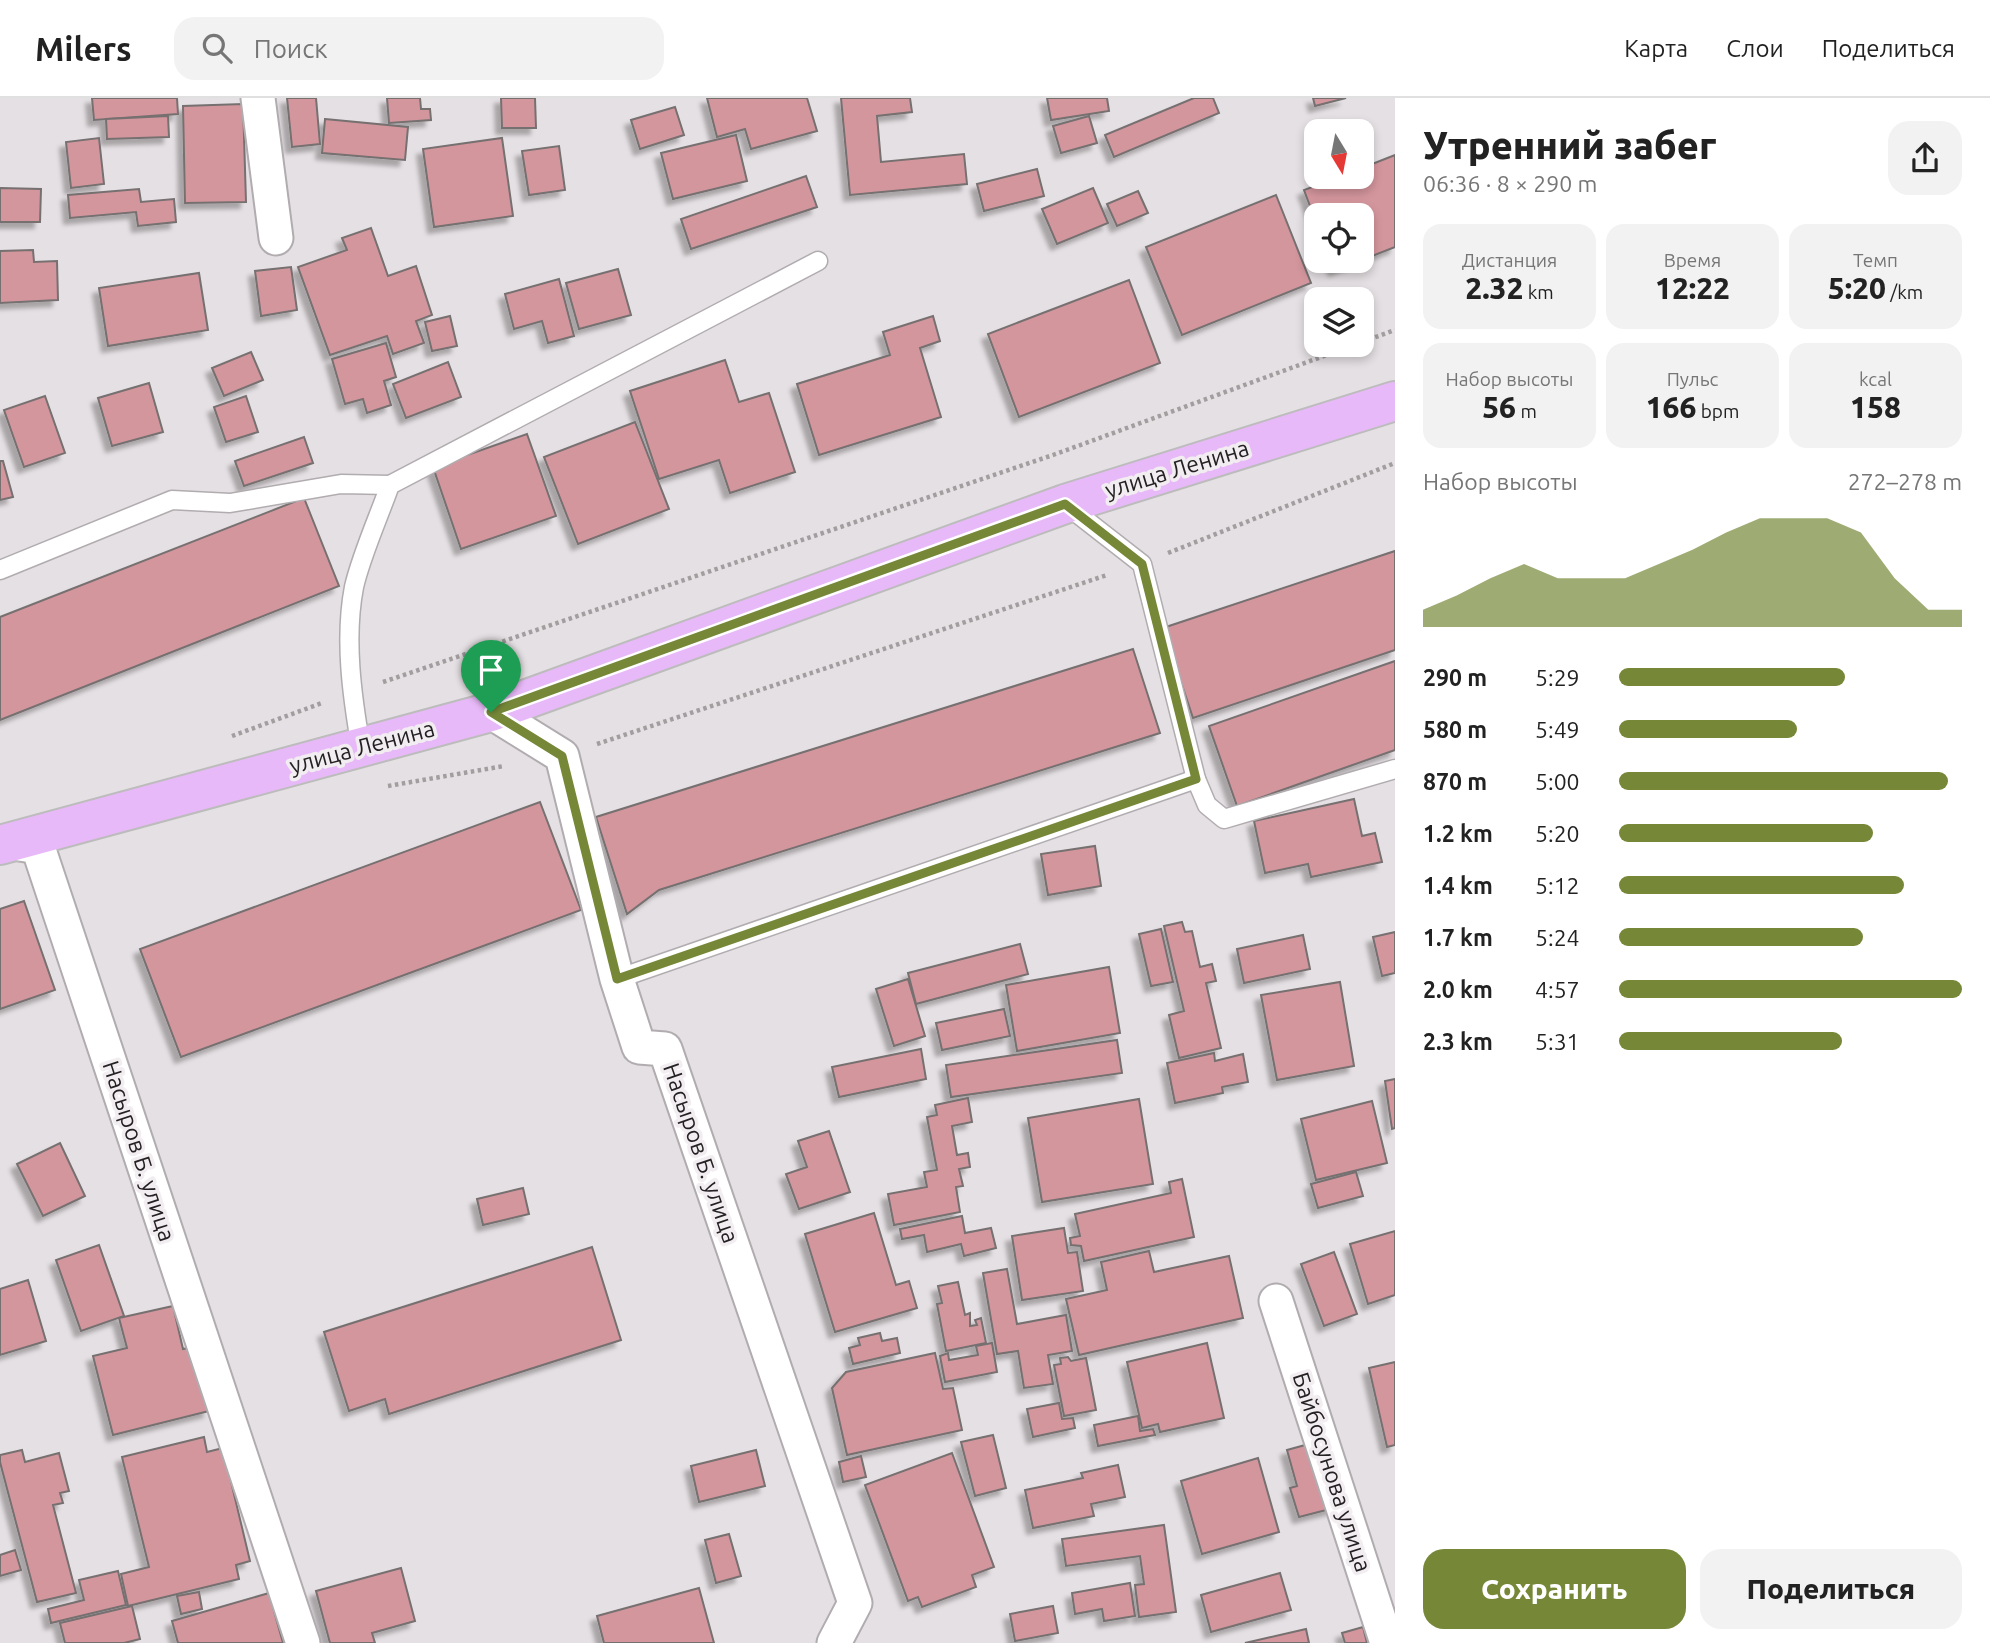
<!DOCTYPE html>
<html lang="ru">
<meta charset="utf-8">
<style>
body{margin:0;font-family:Ubuntu,sans-serif;background:#f2f2f2;color:#222;height:100vh;display:flex;flex-direction:column;font-size:26px;white-space:nowrap}
*{box-sizing:border-box;margin:0}
p{font-size:23px;color:#767676}
.icon{flex:none;width:38px;height:38px;fill:none;stroke:currentColor;stroke-width:2;stroke-linecap:round;stroke-linejoin:round}
.map{position:relative;flex:1;overflow:hidden}
.side{display:flex;flex-direction:column;background:#fff;width:595px}
.side>*{flex:none}
.needle{width:46px;rotate:170deg}
.buttons{position:absolute;left:1304px;top:21px;display:grid;gap:14px}
.buttons a{display:grid;place-items:center;width:70px;height:70px;border-radius:14px;background:#fff;box-shadow:0 4px 10px #0003;font-size:35px}
.pin{position:absolute;display:grid;place-items:center;width:60px;height:60px;color:#fff;margin:-72px -30px;border-radius:50% 50% 50% 0;rotate:-45deg;box-shadow:0 0 7px #0007}
.pin .icon{rotate:45deg}
.round{display:grid;place-items:center;flex:none;width:74px;height:74px;border-radius:21px;background:#f2f2f2}
.summary{display:flex;align-items:center;justify-content:space-between;height:119px;padding:0 28px}
h1{font-size:38px;font-weight:800;line-height:52px}
.figures{display:grid;grid-template-columns:repeat(3,1fr);gap:10px;height:119px;padding:7px 28px}
.figures div{display:grid;align-content:center;border-radius:18px;background:#f2f2f2;text-align:center}
.figures b{font-size:30px;font-weight:800}
.figures small{font-size:19px;font-weight:400}
.figures p{font-size:19px}
.chart{height:196px;padding:14px 28px}
.chart p{display:flex;justify-content:space-between}
.chart svg{width:100%;height:126px;margin-top:7px;fill:#768838;opacity:.7}
.action{display:flex;gap:14px;margin-top:auto;padding:14px 28px}
.action a{flex:1;height:80px;border-radius:21px;background:#768838;color:#fff;font-size:28px;font-weight:800;line-height:80px;text-align:center}
.action a+a{background:#f2f2f2;color:#222}
ul{padding:0 28px;list-style:none;font-size:23px}
li{display:grid;grid-template-columns:112px 84px 1fr;align-items:center;height:52px}
li i{height:18px;border-radius:9px;background:#768838}
header{display:flex;align-items:center;gap:42px;box-sizing:border-box;height:98px;padding:0 35px;background:#fff;border-bottom:2px solid #e0e0e0}
header strong{font-size:33px}
nav{display:flex;gap:38px;margin-inline-start:auto;font-size:24px}
.search{width:490px;height:63px;background:#f2f2f2;display:flex;align-items:center;gap:18px;box-sizing:border-box;padding:0 24px;border-radius:21px;color:#767676;font-size:26px}
main{display:flex;flex:1;min-height:0}
.map>svg:first-child{display:block}
.building{fill:#d4969d;stroke:#767071;stroke-width:2;filter:url(#shadow)}
.lines{fill:none;stroke-linecap:round;stroke-linejoin:round}
.service-casing{stroke:#b1acaf;stroke-width:21}
.minor-casing{stroke:#b1acaf;stroke-width:37}
.primary-casing{stroke:#bdbcbd;stroke-width:42}
.path{stroke:#a29ea0;stroke-width:4.5;stroke-dasharray:3.5 3.5;stroke-linecap:butt}
.service{stroke:#fff;stroke-width:18}
.minor{stroke:#fff;stroke-width:33}
.primary{stroke:#e8b9f8;stroke-width:38}
.route-casing{stroke:#fff;stroke-width:14}
.route{stroke:#768838;stroke-width:9}
.labels{text-anchor:middle;stroke-width:7;stroke-linejoin:round;paint-order:stroke}
.street-label{font-size:23px;fill:#232122;stroke:#f2edf0}
</style>
<header>
<strong>Milers</strong>
<div class="search"><svg class="icon" aria-label="search" viewBox="0 0 24 24"><circle cx="10" cy="10" r="6"/><path d="M15 15l6 6"/></svg>Поиск</div>
<nav><a>Карта</a><a>Слои</a><a>Поделиться</a></nav>
</header>
<main>
<div class="map">
<svg width="1395" height="1545" viewBox="0 0 1395 1545">
<defs>
<filter id="shadow"><feDropShadow dx="-6" dy="6" stdDeviation="2" flood-color="#0004"/></filter>
</defs>
<rect width="100%" height="100%" fill="#e5e0e3"/>
<!-- building -->
<g class="building">
<path d="M 92,0 L 177,0 L 178,16 L 94,22 Z"/>
<path d="M 287,0 L 316,0 L 320,46 L 292,49 Z"/>
<path d="M 387,0 L 420,0 L 421,11 L 430,11 L 431,22 L 389,25 Z"/>
<path d="M 501,0 L 535,0 L 536,30 L 502,30 Z"/>
<path d="M 707,0 L 807,0 L 817,33 L 751,51 L 745,31 L 717,39 Z"/>
<path d="M 841,0 L 910,0 L 912,14 L 877,18 L 881,64 L 964,56 L 967,86 L 850,97 Z"/>
<path d="M 1047,0 L 1107,0 L 1109,13 L 1051,22 Z"/>
<path d="M 1194,0 L 1213,0 L 1219,15 L 1114,59 L 1105,37 Z"/>
<path d="M 1313,0 L 1346,0 L 1315,8 Z"/>
<path d="M 243,6 L 246,104 L 185,105 L 183,8 Z"/>
<path d="M 675,9 L 684,37 L 640,51 L 631,22 Z"/>
<path d="M 168,18 L 169,39 L 107,41 L 106,21 Z"/>
<path d="M 1089,18 L 1097,45 L 1061,55 L 1053,28 Z"/>
<path d="M 325,21 L 408,29 L 405,62 L 322,55 Z"/>
<path d="M 736,37 L 747,83 L 673,101 L 661,55 Z"/>
<path d="M 99,40 L 104,86 L 71,90 L 66,44 Z"/>
<path d="M 502,40 L 513,118 L 434,129 L 423,51 Z"/>
<path d="M 559,48 L 565,92 L 529,97 L 522,53 Z"/>
<path d="M 1395,57 L 1395,149 L 1362,162 L 1362,117 L 1316,117 L 1316,124 L 1304,92 L 1339,79 L 1362,79 L 1362,70 Z"/>
<path d="M 1037,71 L 1044,98 L 984,113 L 977,86 Z"/>
<path d="M 806,78 L 817,109 L 691,151 L 681,121 Z"/>
<path d="M 0,90 L 41,91 L 40,124 L 0,124 Z"/>
<path d="M 1093,90 L 1108,125 L 1057,146 L 1042,111 Z"/>
<path d="M 139,91 L 141,104 L 174,101 L 176,124 L 138,128 L 136,114 L 70,120 L 68,97 Z"/>
<path d="M 1138,93 L 1148,115 L 1117,128 L 1107,106 Z"/>
<path d="M 1276,97 L 1311,185 L 1182,237 L 1146,149 Z"/>
<path d="M 371,130 L 388,178 L 416,168 L 432,217 L 416,223 L 424,245 L 393,256 L 387,238 L 330,257 L 298,169 L 347,152 L 342,140 Z"/>
<path d="M 33,152 L 34,164 L 57,163 L 58,202 L 0,205 L 0,153 Z"/>
<path d="M 1331,163 L 1360,163 L 1335,172 Z"/>
<path d="M 291,169 L 297,212 L 261,218 L 255,173 Z"/>
<path d="M 618,171 L 631,217 L 579,231 L 566,185 Z"/>
<path d="M 199,175 L 208,232 L 108,248 L 99,190 Z"/>
<path d="M 559,181 L 574,238 L 548,245 L 542,223 L 514,231 L 505,196 Z"/>
<path d="M 1129,182 L 1160,265 L 1019,319 L 988,236 Z"/>
<path d="M 450,218 L 457,248 L 432,253 L 425,224 Z"/>
<path d="M 933,218 L 940,243 L 920,250 L 941,319 L 819,357 L 797,286 L 890,257 L 883,234 Z"/>
<path d="M 386,245 L 396,279 L 384,283 L 391,307 L 367,315 L 363,301 L 345,306 L 332,261 Z"/>
<path d="M 251,254 L 263,282 L 224,298 L 212,270 Z"/>
<path d="M 725,262 L 739,304 L 769,295 L 795,374 L 730,395 L 719,362 L 659,381 L 630,293 Z"/>
<path d="M 448,264 L 461,299 L 406,320 L 393,286 Z"/>
<path d="M 149,285 L 163,334 L 112,348 L 98,300 Z"/>
<path d="M 45,298 L 65,355 L 24,369 L 4,312 Z"/>
<path d="M 246,298 L 258,334 L 226,344 L 214,309 Z"/>
<path d="M 635,324 L 669,411 L 578,446 L 544,359 Z"/>
<path d="M 527,336 L 556,418 L 461,451 L 433,369 Z"/>
<path d="M 304,339 L 313,365 L 244,388 L 235,363 Z"/>
<path d="M 0,363 L 3,363 L 13,399 L 0,402 Z"/>
<path d="M 304,400 L 339,488 L 0,622 L 0,519 Z"/>
<path d="M 1395,453 L 1395,552 L 1193,620 L 1163,530 Z"/>
<path d="M 1133,551 L 1160,635 L 659,792 L 627,816 L 596,719 Z"/>
<path d="M 1395,563 L 1395,652 L 1237,708 L 1209,628 Z"/>
<path d="M 1354,701 L 1362,738 L 1375,735 L 1382,764 L 1311,779 L 1308,766 L 1265,775 L 1254,723 Z"/>
<path d="M 540,704 L 581,812 L 181,959 L 140,851 Z"/>
<path d="M 1095,748 L 1101,788 L 1048,797 L 1041,756 Z"/>
<path d="M 24,803 L 55,892 L 0,911 L 0,811 Z"/>
<path d="M 1182,824 L 1185,834 L 1192,833 L 1200,869 L 1212,866 L 1216,883 L 1206,885 L 1221,950 L 1179,960 L 1169,917 L 1184,913 L 1164,828 Z"/>
<path d="M 1161,831 L 1173,884 L 1151,888 L 1139,836 Z"/>
<path d="M 1395,834 L 1395,875 L 1382,878 L 1373,839 Z"/>
<path d="M 1303,837 L 1310,871 L 1244,885 L 1237,851 Z"/>
<path d="M 1020,846 L 1028,876 L 916,906 L 908,875 Z"/>
<path d="M 1109,869 L 1120,935 L 1017,953 L 1006,887 Z"/>
<path d="M 908,881 L 925,938 L 894,948 L 876,891 Z"/>
<path d="M 1340,884 L 1354,968 L 1277,982 L 1261,897 Z"/>
<path d="M 1004,911 L 1010,938 L 942,952 L 936,925 Z"/>
<path d="M 1117,942 L 1122,975 L 951,999 L 946,967 Z"/>
<path d="M 921,951 L 926,981 L 839,999 L 832,969 Z"/>
<path d="M 1214,955 L 1215,963 L 1243,956 L 1248,984 L 1222,989 L 1223,995 L 1175,1005 L 1167,965 Z"/>
<path d="M 1395,981 L 1395,1030 L 1392,1031 L 1385,983 Z"/>
<path d="M 968,1000 L 972,1024 L 952,1028 L 957,1057 L 968,1055 L 970,1069 L 959,1071 L 963,1088 L 956,1089 L 960,1114 L 894,1127 L 888,1096 L 927,1089 L 924,1074 L 937,1072 L 927,1019 L 937,1017 L 935,1007 Z"/>
<path d="M 1139,1001 L 1153,1086 L 1042,1104 L 1028,1020 Z"/>
<path d="M 1372,1003 L 1387,1065 L 1316,1082 L 1301,1021 Z"/>
<path d="M 829,1033 L 850,1094 L 799,1111 L 786,1076 L 807,1069 L 798,1043 Z"/>
<path d="M 60,1045 L 85,1098 L 43,1118 L 17,1066 Z"/>
<path d="M 1356,1074 L 1363,1098 L 1318,1110 L 1311,1086 Z"/>
<path d="M 1182,1081 L 1194,1139 L 1084,1163 L 1081,1148 L 1071,1147 L 1070,1140 L 1080,1138 L 1075,1116 L 1171,1095 L 1169,1084 Z"/>
<path d="M 523,1090 L 529,1116 L 483,1127 L 477,1101 Z"/>
<path d="M 874,1115 L 896,1187 L 909,1183 L 917,1210 L 835,1234 L 805,1136 Z"/>
<path d="M 962,1118 L 965,1135 L 991,1130 L 996,1150 L 964,1158 L 961,1146 L 927,1154 L 924,1137 L 902,1141 L 900,1131 Z"/>
<path d="M 1064,1130 L 1068,1155 L 1077,1154 L 1083,1193 L 1022,1202 L 1012,1138 Z"/>
<path d="M 1395,1133 L 1395,1197 L 1368,1206 L 1350,1146 Z"/>
<path d="M 99,1147 L 124,1218 L 81,1233 L 56,1162 Z"/>
<path d="M 592,1149 L 621,1242 L 389,1316 L 385,1301 L 349,1313 L 324,1234 Z"/>
<path d="M 1149,1153 L 1154,1174 L 1229,1158 L 1243,1220 L 1079,1257 L 1066,1201 L 1107,1192 L 1101,1164 Z"/>
<path d="M 1334,1154 L 1357,1216 L 1324,1228 L 1301,1166 Z"/>
<path d="M 1007,1171 L 1017,1226 L 1066,1217 L 1072,1253 L 1048,1257 L 1053,1286 L 1024,1290 L 1018,1253 L 997,1256 L 983,1175 Z"/>
<path d="M 28,1182 L 46,1243 L 0,1257 L 0,1191 Z"/>
<path d="M 958,1184 L 965,1217 L 970,1215 L 970,1228 L 977,1227 L 975,1222 L 981,1220 L 986,1245 L 946,1253 L 937,1206 L 942,1205 L 938,1188 Z"/>
<path d="M 173,1208 L 183,1251 L 193,1249 L 209,1313 L 113,1337 L 93,1258 L 127,1250 L 119,1220 Z"/>
<path d="M 880,1235 L 882,1243 L 897,1240 L 900,1255 L 853,1266 L 849,1250 L 860,1247 L 858,1240 Z"/>
<path d="M 992,1245 L 997,1274 L 945,1284 L 940,1258 L 948,1255 L 949,1262 L 978,1257 L 976,1248 Z"/>
<path d="M 1207,1245 L 1224,1320 L 1160,1334 L 1158,1326 L 1142,1330 L 1127,1264 Z"/>
<path d="M 935,1255 L 943,1291 L 953,1290 L 962,1332 L 847,1357 L 832,1290 L 846,1274 Z"/>
<path d="M 1068,1259 L 1071,1263 L 1086,1260 L 1096,1312 L 1064,1318 L 1054,1267 L 1061,1266 L 1060,1260 Z"/>
<path d="M 1395,1264 L 1395,1347 L 1387,1349 L 1369,1270 Z"/>
<path d="M 1059,1305 L 1062,1321 L 1073,1320 L 1075,1330 L 1033,1339 L 1027,1311 Z"/>
<path d="M 1138,1318 L 1140,1333 L 1153,1331 L 1155,1337 L 1098,1348 L 1094,1327 Z"/>
<path d="M 993,1337 L 1006,1390 L 975,1398 L 961,1344 Z"/>
<path d="M 204,1339 L 207,1354 L 223,1350 L 250,1463 L 236,1467 L 239,1481 L 128,1508 L 121,1476 L 149,1469 L 122,1359 Z"/>
<path d="M 1316,1344 L 1334,1410 L 1299,1419 L 1290,1390 L 1297,1388 L 1287,1352 Z"/>
<path d="M 22,1352 L 25,1364 L 59,1355 L 69,1393 L 60,1395 L 63,1405 L 53,1407 L 76,1495 L 37,1504 L 0,1364 L 0,1357 Z"/>
<path d="M 756,1352 L 765,1388 L 699,1404 L 691,1368 Z"/>
<path d="M 952,1355 L 994,1469 L 972,1477 L 976,1489 L 922,1509 L 918,1499 L 908,1503 L 865,1387 Z"/>
<path d="M 861,1358 L 866,1379 L 843,1384 L 839,1364 Z"/>
<path d="M 1258,1360 L 1279,1434 L 1202,1456 L 1181,1383 Z"/>
<path d="M 1118,1367 L 1125,1399 L 1091,1406 L 1094,1418 L 1033,1430 L 1025,1392 L 1083,1380 L 1081,1375 Z"/>
<path d="M 1164,1427 L 1176,1514 L 1139,1519 L 1135,1487 L 1144,1486 L 1140,1458 L 1066,1468 L 1062,1441 Z"/>
<path d="M 729,1436 L 741,1478 L 716,1485 L 705,1442 Z"/>
<path d="M 15,1452 L 21,1472 L 0,1478 L 0,1457 Z"/>
<path d="M 401,1470 L 415,1523 L 372,1535 L 375,1545 L 330,1545 L 316,1493 Z"/>
<path d="M 118,1473 L 126,1507 L 51,1525 L 48,1511 L 84,1502 L 79,1482 Z"/>
<path d="M 1280,1475 L 1291,1512 L 1211,1534 L 1201,1497 Z"/>
<path d="M 1130,1485 L 1135,1518 L 1104,1523 L 1102,1511 L 1075,1516 L 1072,1495 Z"/>
<path d="M 699,1490 L 714,1545 L 604,1545 L 597,1518 Z"/>
<path d="M 199,1494 L 202,1511 L 181,1516 L 177,1498 Z"/>
<path d="M 269,1495 L 283,1545 L 178,1545 L 172,1523 Z"/>
<path d="M 132,1508 L 140,1541 L 124,1545 L 65,1545 L 60,1525 Z"/>
<path d="M 1053,1508 L 1058,1535 L 1015,1543 L 1010,1516 Z"/>
<path d="M 1363,1529 L 1367,1545 L 1345,1545 L 1342,1535 Z"/>
<path d="M 1306,1531 L 1309,1545 L 1245,1545 Z"/>
</g>
<g class="lines">
<defs>
<g id="service">
<path d="M 1065,406 L 1142,466 L 1196,681 L 1207,707 L 1224,721 L 1395,671"/>
<path d="M 0,472 L 172,402 L 230,405 L 341,386 L 390,387"/>
<path d="M 361,650 C 352,598 344,541 354,489 C 361,458 379,418 390,387 L 818,163"/>
<path d="M 617,881 L 1196,681"/>
</g>
<g id="minor">
<path d="M 258,0 L 276,140"/>
<path d="M 491,614 L 562,658 L 617,881 L 639,949 L 665,951 L 855,1505 L 834,1545"/>
<path d="M 8,744 L 38,749 L 303,1545"/>
<path d="M 1276,1203 L 1387,1545"/>
</g>
<path id="primary" d="M 0,747 L 491,614 L 1065,406 L 1395,303"/>
</defs>
<!-- service casing -->
<use href="#service" class="service-casing"/>
<!-- minor casing -->
<use href="#minor" class="minor-casing"/>
<!-- primary casing -->
<use href="#primary" class="primary-casing"/>
<!-- path -->
<g class="path">
<path d="M 1362,244 L 1395,232"/>
<path d="M 1168,455 L 1395,365"/>
<path d="M 383,584 L 1053,357 L 1354,247"/>
<path d="M 232,638 L 322,605"/>
<path d="M 597,646 L 1107,477"/>
<path d="M 388,688 L 504,668"/>
</g>
<!-- service -->
<use href="#service" class="service"/>
<!-- minor -->
<use href="#minor" class="minor"/>
<!-- primary -->
<use href="#primary" class="primary"/>
</g>
<g class="lines">
<defs>
<path id="route" d="M 1065,406 L 1142,466 L 1196,681 L 617,881 L 562,658 L 491,614 Z"/>
</defs>
<!-- route casing -->
<use href="#route" class="route-casing"/>
<!-- route -->
<use href="#route" class="route"/>
</g>
<g class="labels">
<!-- street labels -->
<g class="street-label">
<text transform="translate(1177 371) rotate(-17)" y="8">улица Ленина</text>
<text transform="translate(362 649) rotate(-15)" y="8">улица Ленина</text>
<text transform="translate(139 1053) rotate(72)" y="8">Насыров Б. улица</text>
<text transform="translate(701 1055) rotate(71)" y="8">Насыров Б. улица</text>
<text transform="translate(1332 1374) rotate(72)" y="8">Байбосунова улица</text>
</g>
</g>
</svg>
<div class="buttons">
<a><svg class="needle" viewBox="-14 -14 28 28"><path d="M0-13l5 13h-10z" fill="#e53935"/><path d="M0 13l5-13h-10z" fill="#767676"/></svg></a>
<a><svg class="icon" aria-label="locate" viewBox="0 0 24 24"><circle cx="12" cy="12" r="6"/><path d="M12 2v4M12 18v4M2 12h4M18 12h4"/></svg></a>
<a><svg class="icon" aria-label="layers" viewBox="0 0 24 24"><path d="M12 4l9 5-9 5-9-5zM3 14l9 5 9-5"/></svg></a>
</div>
<div class="pin" style="left:491px;top:614px;background:#1e9e55"><svg class="icon" aria-label="arrive" viewBox="0 0 24 24"><path d="M6 21V4h12l-3 4 3 4H6"/></svg></div>
</div>
<section class="side">
<div class="summary"><div><h1>Утренний забег</h1><p>06:36 · 8 × 290 m</p></div><a class="round"><svg class="icon" aria-label="share" viewBox="0 0 24 24"><path d="M12 15V3M7 8l5-5 5 5M5 13v7h14v-7"/></svg></a></div>
<div class="figures">
<div><p>Дистанция</p><b>2.32<small> km</small></b></div>
<div><p>Время</p><b>12:22</b></div>
<div><p>Темп</p><b>5:20<small> /km</small></b></div>
</div>
<div class="figures">
<div><p>Набор высоты</p><b>56<small> m</small></b></div>
<div><p>Пульс</p><b>166<small> bpm</small></b></div>
<div><p>kcal</p><b>158</b></div>
</div>
<div class="chart"><p><span>Набор высоты</span>272–278 m</p>
<svg viewBox="0 0 160 44" preserveAspectRatio="none"><path d="M0 44V38L10 33L20 27L30 22L40 27L50 27L60 27L70 22L80 17L90 11L100 6L110 6L120 6L130 11L140 27L150 38L160 38V44z"/></svg>
</div>
<ul>
<li><b>290 m</b>5:29<i style="width:66%"></i></li>
<li><b>580 m</b>5:49<i style="width:52%"></i></li>
<li><b>870 m</b>5:00<i style="width:96%"></i></li>
<li><b>1.2 km</b>5:20<i style="width:74%"></i></li>
<li><b>1.4 km</b>5:12<i style="width:83%"></i></li>
<li><b>1.7 km</b>5:24<i style="width:71%"></i></li>
<li><b>2.0 km</b>4:57<i style="width:100%"></i></li>
<li><b>2.3 km</b>5:31<i style="width:65%"></i></li>
</ul>
<div class="action"><a>Сохранить</a><a>Поделиться</a></div>
</section>
</main>
